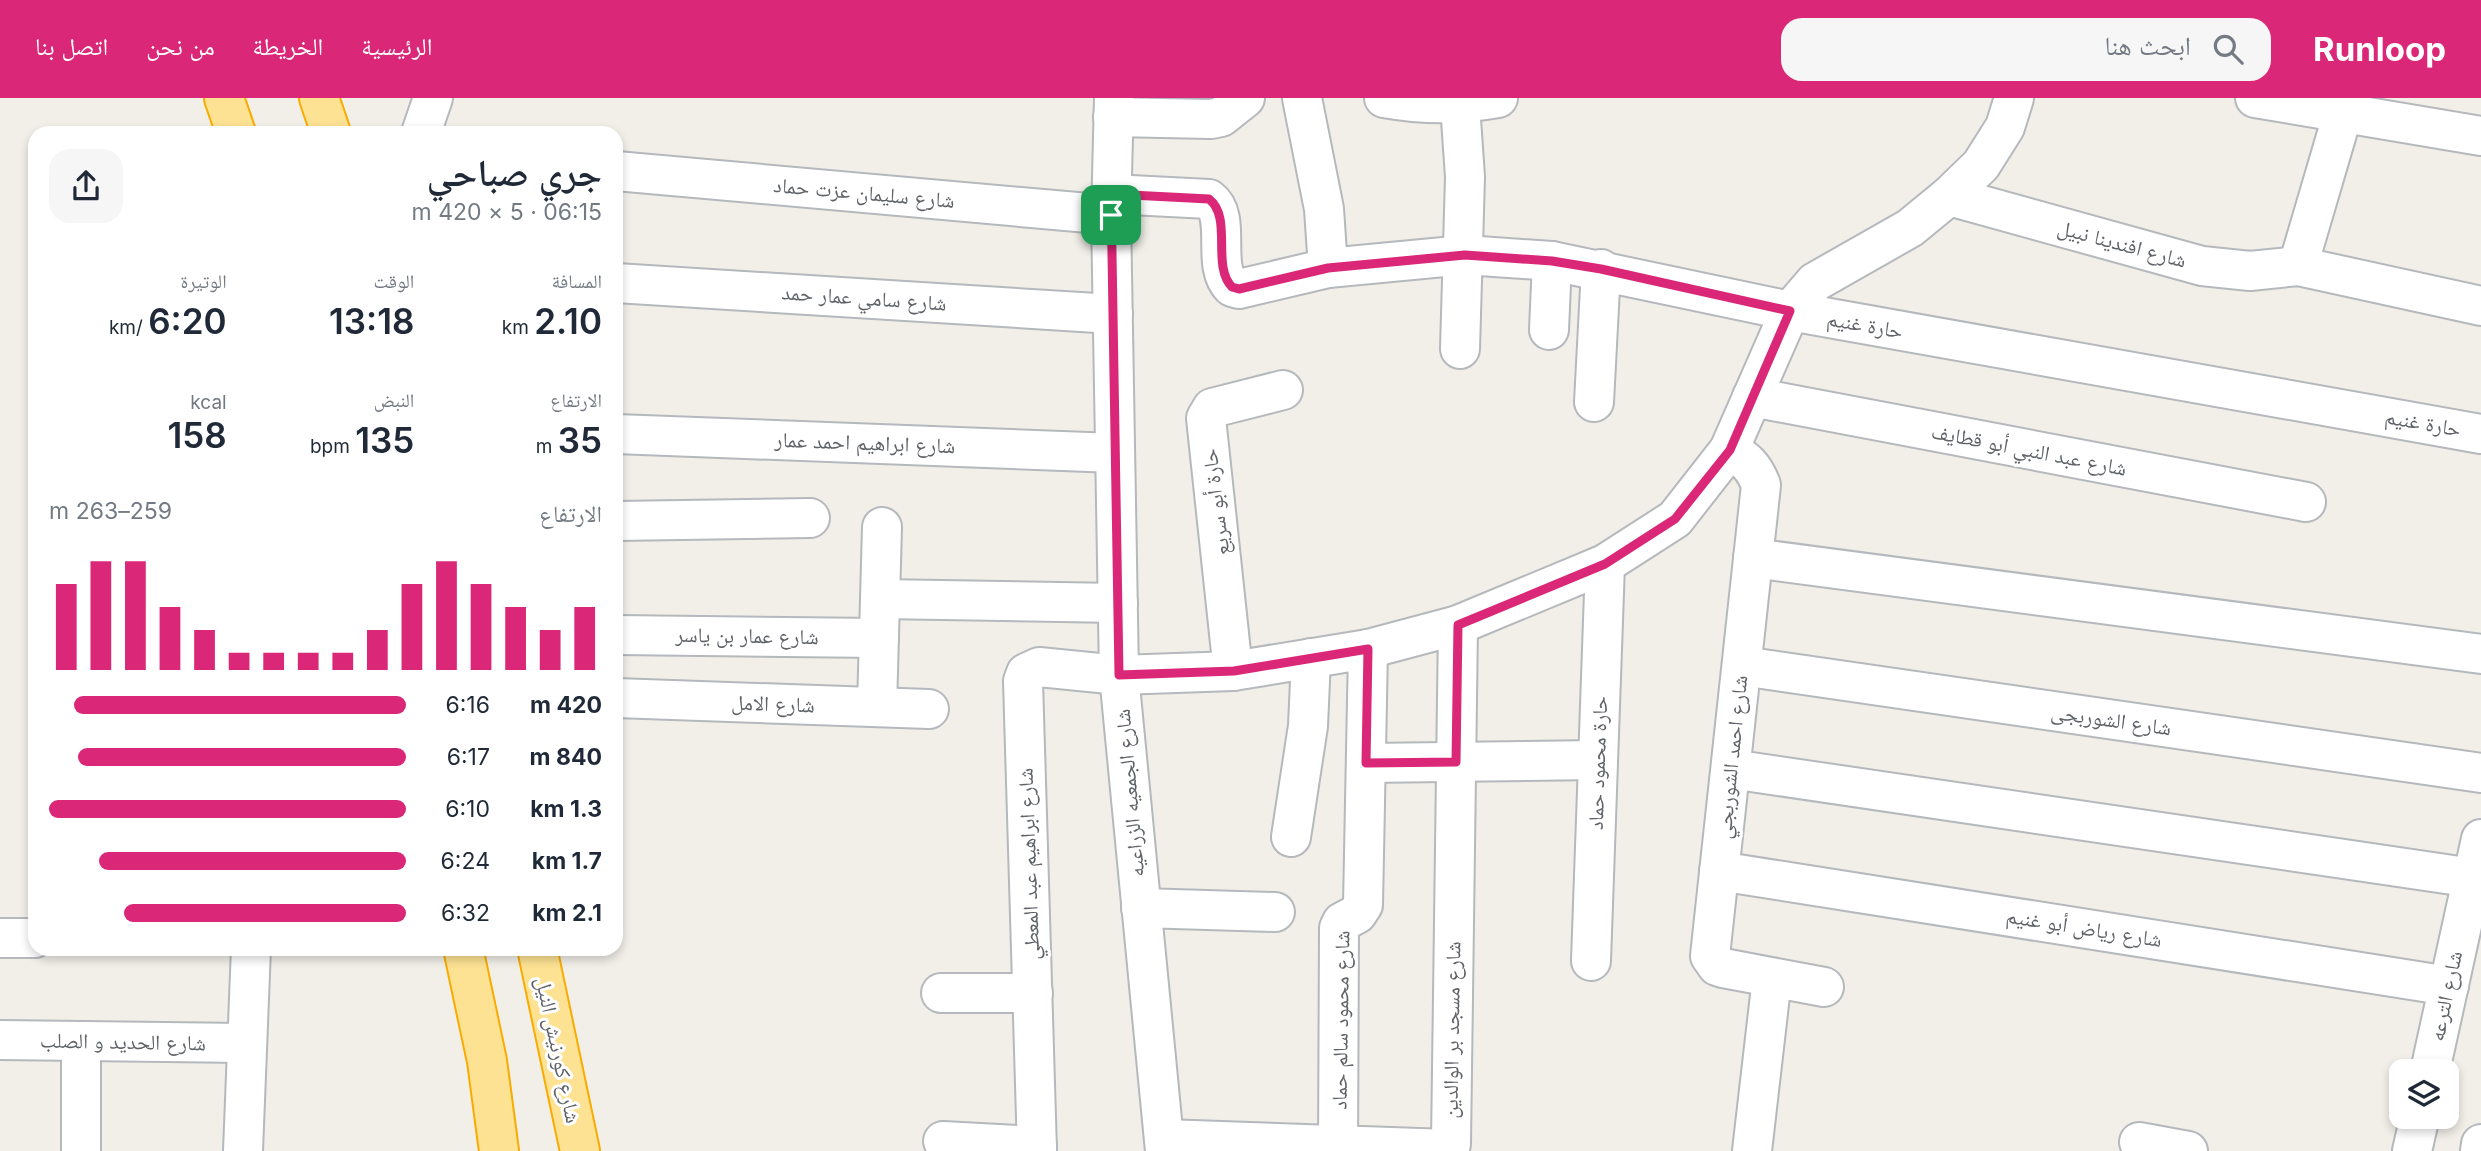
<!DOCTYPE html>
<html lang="ar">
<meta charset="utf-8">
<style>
body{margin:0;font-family:Inter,"Noto Naskh Arabic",sans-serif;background:#f6f6f7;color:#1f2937;direction:rtl;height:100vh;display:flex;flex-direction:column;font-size:26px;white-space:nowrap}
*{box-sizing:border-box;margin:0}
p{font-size:23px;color:#747a83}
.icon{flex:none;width:38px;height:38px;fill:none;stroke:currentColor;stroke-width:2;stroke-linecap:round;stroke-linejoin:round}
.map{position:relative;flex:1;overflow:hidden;direction:ltr}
.details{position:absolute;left:28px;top:28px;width:595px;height:830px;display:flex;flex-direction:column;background:#fff;border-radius:21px;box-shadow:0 4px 10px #0003;direction:rtl}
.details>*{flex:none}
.tools{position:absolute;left:2389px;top:961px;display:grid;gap:14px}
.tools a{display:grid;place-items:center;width:70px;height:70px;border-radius:14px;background:#fff;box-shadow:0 4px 10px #0003;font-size:35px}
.pin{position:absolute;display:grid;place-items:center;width:60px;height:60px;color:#fff;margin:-30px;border-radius:14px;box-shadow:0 4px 10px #0006}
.round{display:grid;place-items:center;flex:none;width:74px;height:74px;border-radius:21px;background:#f6f6f7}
.overview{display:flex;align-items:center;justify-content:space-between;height:119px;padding:0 21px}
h1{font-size:38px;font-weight:600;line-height:52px}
.stats{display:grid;grid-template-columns:repeat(3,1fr);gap:10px;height:119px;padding:7px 21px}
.stats div{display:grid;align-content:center}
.stats b{font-size:35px;font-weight:600}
.stats small{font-size:19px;font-weight:400}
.stats p{font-size:19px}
.chart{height:196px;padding:14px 21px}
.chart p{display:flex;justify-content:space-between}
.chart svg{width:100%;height:126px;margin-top:7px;stroke:#db2777;stroke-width:6}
ul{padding:0 21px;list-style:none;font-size:23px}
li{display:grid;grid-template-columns:112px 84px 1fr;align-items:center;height:52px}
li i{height:18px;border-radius:9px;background:#db2777}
header{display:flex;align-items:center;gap:42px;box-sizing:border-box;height:98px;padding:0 35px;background:#db2777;color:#fff}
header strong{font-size:33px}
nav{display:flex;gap:38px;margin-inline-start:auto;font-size:24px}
.search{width:490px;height:63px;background:#f6f6f7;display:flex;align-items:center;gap:18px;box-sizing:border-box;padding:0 24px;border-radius:21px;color:#747a83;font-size:26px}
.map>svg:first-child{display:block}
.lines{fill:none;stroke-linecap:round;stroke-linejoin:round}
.minor-casing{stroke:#b5b8bc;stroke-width:42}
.highway-casing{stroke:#f9ab00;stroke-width:42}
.minor{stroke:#fff;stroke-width:38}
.highway{stroke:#fde293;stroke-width:38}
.route-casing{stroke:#fff;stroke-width:14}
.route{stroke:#db2777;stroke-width:9}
.labels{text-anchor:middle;stroke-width:6;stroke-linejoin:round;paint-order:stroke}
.street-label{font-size:21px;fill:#5f6368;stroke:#fff}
</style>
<header>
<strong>Runloop</strong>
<div class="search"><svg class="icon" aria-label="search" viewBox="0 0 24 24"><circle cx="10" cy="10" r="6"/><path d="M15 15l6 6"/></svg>ابحث هنا</div>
<nav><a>الرئيسية</a><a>الخريطة</a><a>من نحن</a><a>اتصل بنا</a></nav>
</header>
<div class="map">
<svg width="2481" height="1053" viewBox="0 0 2481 1053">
<rect width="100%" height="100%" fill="#f1efe8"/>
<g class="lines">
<defs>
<g id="minor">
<path d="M 1114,0 L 1111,117 L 1119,577 L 1165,1053"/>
<path d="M 1302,0 L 1324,111 L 1328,170"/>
<path d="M 1384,0 C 1424,7 1458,7 1498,0"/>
<path d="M 2255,0 L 2481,38"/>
<path d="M 1460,7 L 1465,79 L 1460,251"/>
<path d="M 1113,19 L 1211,21 L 1221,19 L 1245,0"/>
<path d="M 421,35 L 433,0"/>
<path d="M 616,73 L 1111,117"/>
<path d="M 1111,96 L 1209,101 C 1233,119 1210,167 1232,189 L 1239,191 L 1328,170 L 1465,157 L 1552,163 L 1790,213 L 2481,336"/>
<path d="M 1949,98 L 2202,168 L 2250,173 L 2298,168 L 2481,208"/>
<path d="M 2298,168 L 2343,15"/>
<path d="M 616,185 L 1113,216"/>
<path d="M 1549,232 L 1552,163"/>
<path d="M 1752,299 L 2306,404"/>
<path d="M 1594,304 L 1601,171"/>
<path d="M 616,336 L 1115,355"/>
<path d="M 1729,352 C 1746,361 1754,369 1761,387 L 1710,858 L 1717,868 L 1723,870 L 1824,889"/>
<path d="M 616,423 L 810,420"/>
<path d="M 1753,460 L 2481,556"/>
<path d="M 880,501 L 1118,505"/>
<path d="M 616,537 L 879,540"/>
<path d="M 1742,568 L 2481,675"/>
<path d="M 1233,573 L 1206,320 L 1212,310 L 1283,292"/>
<path d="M 616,600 L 929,611"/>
<path d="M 877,609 L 882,429"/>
<path d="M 1366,665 L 1598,662"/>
<path d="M 1731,671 L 2473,780"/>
<path d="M 1291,739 L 1308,628 L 1311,560"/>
<path d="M 1719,773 L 2449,888"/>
<path d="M 1141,810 L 1275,814"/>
<path d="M 0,840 L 35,840"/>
<path d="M 1591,863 L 1605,466"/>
<path d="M 941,895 L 1033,895"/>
<path d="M 0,942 L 246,945"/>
<path d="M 81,944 L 81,1053"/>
<path d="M 2430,973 L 2481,741"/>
<path d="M 1164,1041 L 1448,1051 L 1451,1046 L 1458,527"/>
<path d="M 943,1043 L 1037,1048"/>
<path d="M 2139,1044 L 2188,1053"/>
<path d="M 243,1053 L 251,850"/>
<path d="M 1037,1053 L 1023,583 L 1026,575 L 1039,569 L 1119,577 L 1233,573 L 1368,551 L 1458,527 L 1605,466 L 1675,421 L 1729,352 L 1790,213 L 1815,184 L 1910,130 L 1949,98 L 1981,67 L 2005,29 L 2014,0"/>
<path d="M 1338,1053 L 1339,830 L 1342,824 L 1357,816 L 1363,807 L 1368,551"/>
<path d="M 1752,1053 L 1772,880"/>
<path d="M 2412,1053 L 2420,1018"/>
<path d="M 2480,1053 L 2481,1046"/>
</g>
<g id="highway">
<path d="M 224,0 L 236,35"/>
<path d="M 319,0 L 331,35"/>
<path d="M 463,850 L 487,963 L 499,1053"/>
<path d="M 537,850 L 580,1053"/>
</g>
</defs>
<!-- minor casing -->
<use href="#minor" class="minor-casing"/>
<!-- highway casing -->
<use href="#highway" class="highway-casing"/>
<!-- minor -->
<use href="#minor" class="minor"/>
<!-- highway -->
<use href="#highway" class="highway"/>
</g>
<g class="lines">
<defs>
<path id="route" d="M 1111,96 L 1209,101 C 1233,120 1211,167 1232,189 L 1239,191 L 1328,170 L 1465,157 L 1552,163 L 1601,171 L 1790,213 L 1730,352 L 1675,421 L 1605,466 L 1458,527 L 1456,664 L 1366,665 L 1368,551 L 1234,573 L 1119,577 Z"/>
</defs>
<!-- route casing -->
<use href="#route" class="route-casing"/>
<!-- route -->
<use href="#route" class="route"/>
</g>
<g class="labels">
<!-- street labels -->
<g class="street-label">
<text transform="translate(864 95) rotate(5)" y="7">شارع سليمان عزت حماد</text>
<text transform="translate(2122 146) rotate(15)" y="7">شارع افندينا نبيل</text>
<text transform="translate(864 200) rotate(4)" y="7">شارع سامي عمار حمد</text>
<text transform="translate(1865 227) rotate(10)" y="7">حارة غنيم</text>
<text transform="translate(2423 325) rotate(10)" y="7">حارة غنيم</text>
<text transform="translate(865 345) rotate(2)" y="7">شارع ابراهيم احمد عمار</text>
<text transform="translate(2029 352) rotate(11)" y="7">شارع عبد النبي أبو قطايف</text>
<text transform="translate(1216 404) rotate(-97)" y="7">حارة أبو سريع</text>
<text transform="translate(747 538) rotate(1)" y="7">شارع عمار بن ياسر</text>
<text transform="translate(773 606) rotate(2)" y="7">شارع الامل</text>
<text transform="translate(2111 622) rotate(8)" y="7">شارع الشوربجى</text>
<text transform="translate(1732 659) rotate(-84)" y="7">شارع احمد الشوربجي</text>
<text transform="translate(1598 665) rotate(-88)" y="7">حارة محمود حماد</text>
<text transform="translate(1130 695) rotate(-95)" y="7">شارع الجمعيه الزراعيه</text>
<text transform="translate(1029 766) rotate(-92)" y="7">شارع ابراهيم عبد المعطي</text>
<text transform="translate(2084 830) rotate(9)" y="7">شارع رياض أبو غنيم</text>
<text transform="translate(2446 898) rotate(-78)" y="7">شارع الترعه</text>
<text transform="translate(1341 922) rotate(-89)" y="7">شارع محمود سالم حماد</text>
<text transform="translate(1452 932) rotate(-89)" y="7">شارع مسجد بر الوالدين</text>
<text transform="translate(123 944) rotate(1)" y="7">شارع الحديد و الصلب</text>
<text transform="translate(558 952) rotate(78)" y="7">شارع كورنيش النيل</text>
</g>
</g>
</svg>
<div class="tools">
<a><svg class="icon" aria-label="layers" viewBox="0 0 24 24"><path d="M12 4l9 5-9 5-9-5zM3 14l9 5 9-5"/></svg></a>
</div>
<div class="pin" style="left:1111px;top:117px;background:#1e9e55"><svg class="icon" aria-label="arrive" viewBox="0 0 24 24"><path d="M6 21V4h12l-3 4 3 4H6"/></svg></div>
<section class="details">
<div class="overview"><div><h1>جري صباحي</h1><p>06:15 · 5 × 420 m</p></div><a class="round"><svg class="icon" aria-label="share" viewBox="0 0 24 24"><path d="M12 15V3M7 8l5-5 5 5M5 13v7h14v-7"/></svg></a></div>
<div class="stats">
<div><p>المسافة</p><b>2.10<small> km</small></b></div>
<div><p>الوقت</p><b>13:18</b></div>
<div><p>الوتيرة</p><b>6:20<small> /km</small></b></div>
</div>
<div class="stats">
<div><p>الارتفاع</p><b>35<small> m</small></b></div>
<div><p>النبض</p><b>135<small> bpm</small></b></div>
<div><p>kcal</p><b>158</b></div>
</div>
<div class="chart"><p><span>الارتفاع</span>259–263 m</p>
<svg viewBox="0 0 160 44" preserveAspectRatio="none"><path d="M5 44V14M15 44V6M25 44V6M35 44V22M45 44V30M55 44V38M65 44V38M75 44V38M85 44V38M95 44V30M105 44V14M115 44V6M125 44V14M135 44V22M145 44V30M155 44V22"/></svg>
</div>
<ul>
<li><b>420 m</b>6:16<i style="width:93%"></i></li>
<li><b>840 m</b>6:17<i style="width:92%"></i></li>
<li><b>1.3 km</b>6:10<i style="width:100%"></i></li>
<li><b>1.7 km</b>6:24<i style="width:86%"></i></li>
<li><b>2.1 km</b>6:32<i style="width:79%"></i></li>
</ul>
</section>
</div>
